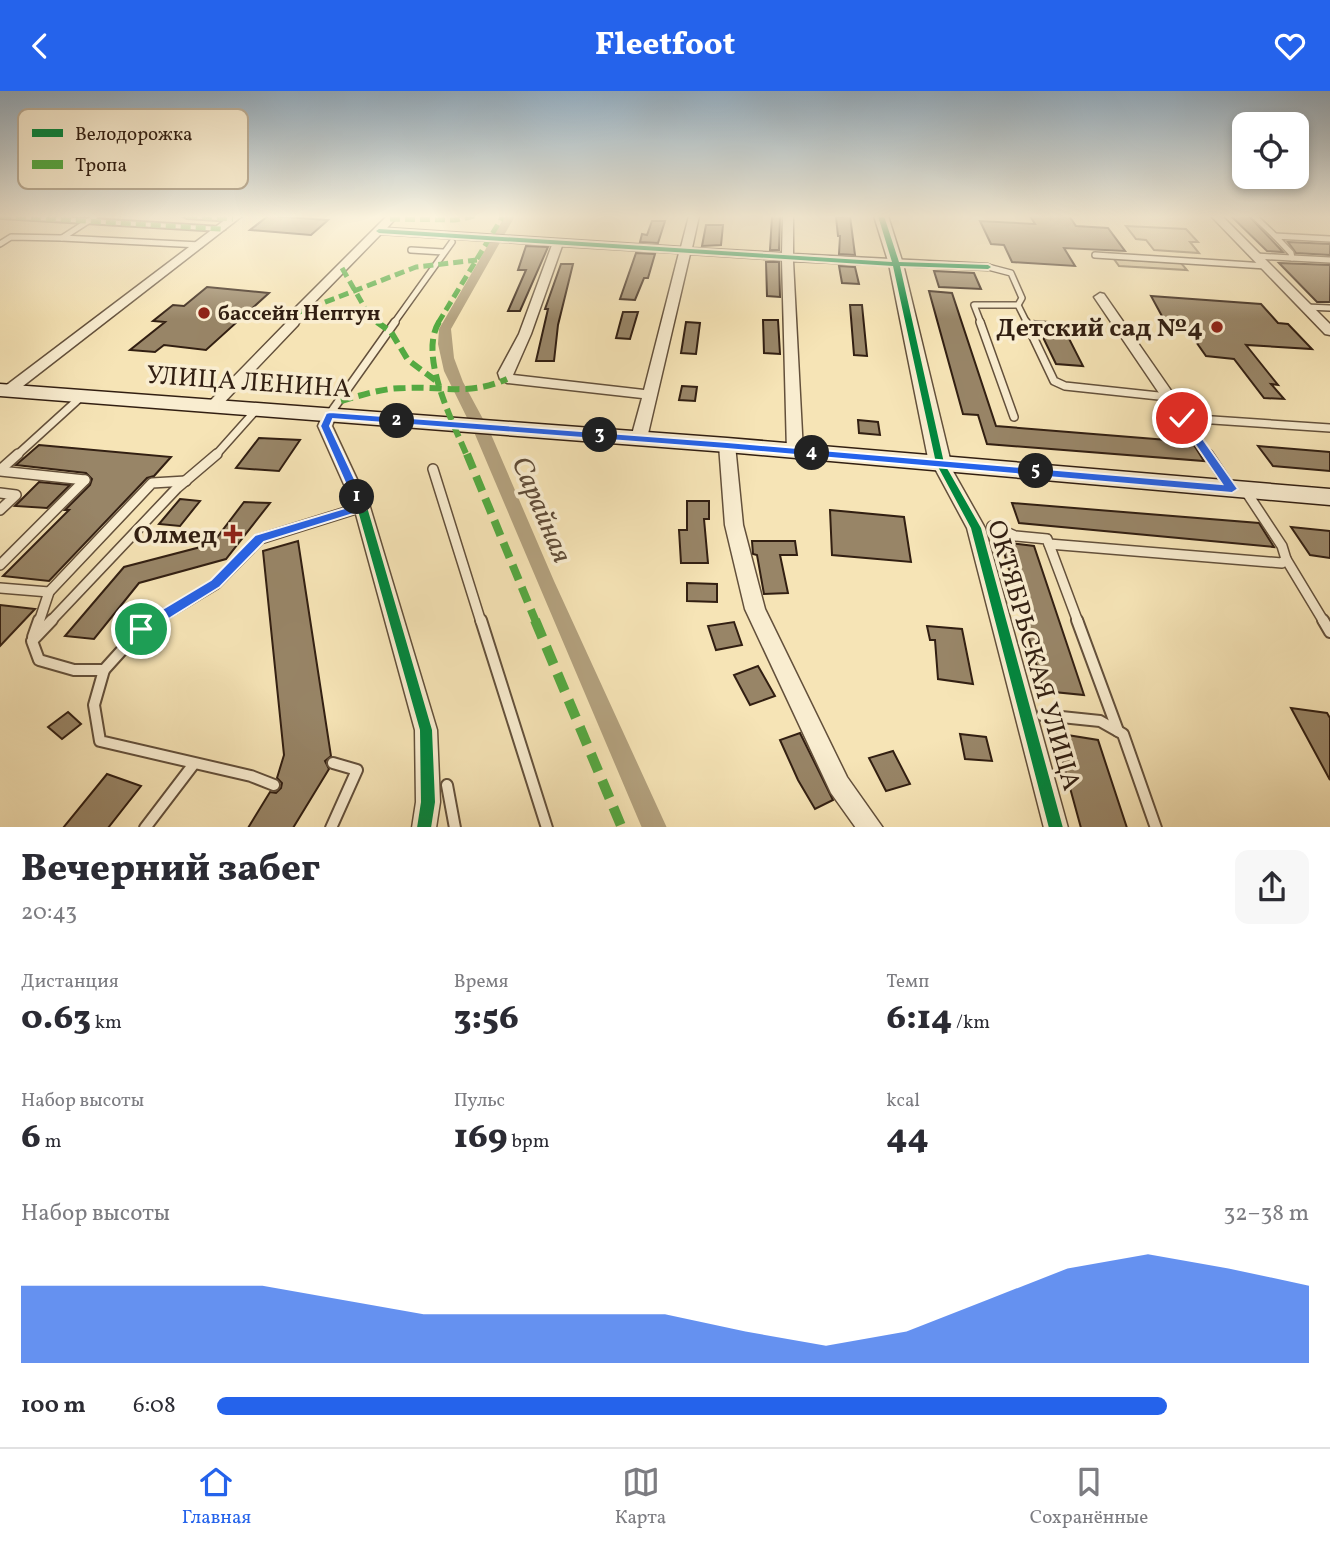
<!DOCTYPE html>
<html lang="ru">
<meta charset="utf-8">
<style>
body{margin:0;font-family:Vollkorn,serif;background:#f7f7f7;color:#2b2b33;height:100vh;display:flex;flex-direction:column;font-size:26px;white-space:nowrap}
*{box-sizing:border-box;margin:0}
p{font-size:23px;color:#7c7c81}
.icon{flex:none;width:38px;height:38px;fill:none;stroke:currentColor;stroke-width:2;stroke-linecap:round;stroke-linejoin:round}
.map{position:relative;height:736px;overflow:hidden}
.drawer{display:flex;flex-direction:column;background:#fff;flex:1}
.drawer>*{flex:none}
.controls{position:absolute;left:1232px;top:21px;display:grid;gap:14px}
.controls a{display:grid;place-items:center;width:77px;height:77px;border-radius:14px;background:#fff;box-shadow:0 4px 10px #0003;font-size:35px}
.pin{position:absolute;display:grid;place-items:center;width:60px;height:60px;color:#fff;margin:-30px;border:4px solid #fff;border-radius:50%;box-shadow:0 2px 7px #0007}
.km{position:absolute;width:35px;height:35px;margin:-18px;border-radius:50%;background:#222;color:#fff;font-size:19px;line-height:35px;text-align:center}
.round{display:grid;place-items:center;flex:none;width:74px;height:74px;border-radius:14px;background:#f7f7f7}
.overview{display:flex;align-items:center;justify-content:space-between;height:119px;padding:0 21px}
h1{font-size:38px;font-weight:800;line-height:52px}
.stats{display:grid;grid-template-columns:repeat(3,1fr);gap:10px;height:119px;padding:7px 21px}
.stats div{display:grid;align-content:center}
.stats b{font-size:35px;font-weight:800}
.stats small{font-size:19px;font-weight:400}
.stats p{font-size:19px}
.chart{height:196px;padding:14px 21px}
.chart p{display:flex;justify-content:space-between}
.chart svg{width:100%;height:126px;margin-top:7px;fill:#2563eb;opacity:.7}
ul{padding:0 21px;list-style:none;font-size:23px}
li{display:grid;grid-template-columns:112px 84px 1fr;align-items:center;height:52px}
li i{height:18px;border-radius:9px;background:#2563eb}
header{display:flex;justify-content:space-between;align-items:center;height:91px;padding:0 21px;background:#2563eb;color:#fff;font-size:32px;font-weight:800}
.dock{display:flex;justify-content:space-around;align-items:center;height:98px;border-top:2px solid #e1e1e2;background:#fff;font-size:19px;color:#7c7c81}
.dock a{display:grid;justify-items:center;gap:4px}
.dock .current{color:#2563eb}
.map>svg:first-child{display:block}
.green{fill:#d5c39a;stroke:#847156;stroke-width:2}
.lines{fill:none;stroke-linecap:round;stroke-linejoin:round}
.canal{fill:#b3a17e;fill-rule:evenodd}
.building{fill:#988567;stroke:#321f12;stroke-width:2}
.service-far3-casing{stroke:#63503b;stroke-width:8}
.service-far2-casing{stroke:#63503b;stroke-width:10}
.service-far1-casing{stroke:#63503b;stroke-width:12}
.service-casing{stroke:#63503b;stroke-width:14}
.pedestrian-casing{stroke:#63503b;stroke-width:4}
.minor-casing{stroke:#63503b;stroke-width:3}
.tertiary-casing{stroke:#63503b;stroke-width:3}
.secondary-casing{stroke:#321f12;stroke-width:3}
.service-far3{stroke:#f9edd0;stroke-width:5}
.service-far2{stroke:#f9edd0;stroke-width:7}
.service-far1{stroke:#f9edd0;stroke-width:9}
.service{stroke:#f9edd0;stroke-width:10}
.pedestrian{fill:#f9edd0;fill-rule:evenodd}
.minor{fill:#f9edd0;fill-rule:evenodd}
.tertiary{fill:#f9edd0;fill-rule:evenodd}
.secondary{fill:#f9edd0;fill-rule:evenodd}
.quiet-far3{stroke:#54aa42;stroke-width:5;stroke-dasharray:10 5;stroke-linecap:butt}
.quiet-far2{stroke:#54aa42;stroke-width:6;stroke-dasharray:12 6;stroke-linecap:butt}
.quiet-far1{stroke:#54aa42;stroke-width:8;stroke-dasharray:16 8;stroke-linecap:butt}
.quiet{stroke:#54aa42;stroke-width:10;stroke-dasharray:19 10;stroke-linecap:butt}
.cycleway-casing{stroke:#f9edd0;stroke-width:4}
.cycleway{fill:#00873e;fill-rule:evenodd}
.route{fill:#2563eb;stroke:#fff;stroke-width:2}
.poi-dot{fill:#8f2418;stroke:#f9edd0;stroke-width:2.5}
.labels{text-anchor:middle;stroke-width:7;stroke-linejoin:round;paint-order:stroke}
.far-poi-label{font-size:21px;font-weight:bold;fill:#321f12;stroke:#f9edd0;text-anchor:start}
.poi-label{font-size:26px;font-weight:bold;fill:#321f12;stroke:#f9edd0;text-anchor:end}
.street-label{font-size:26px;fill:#321f12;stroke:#f9edd0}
.water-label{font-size:28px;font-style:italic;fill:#5f4c38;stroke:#f9edd0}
.key{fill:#f9edd0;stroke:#bdaf97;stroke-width:2}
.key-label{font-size:19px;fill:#321f12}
</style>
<header><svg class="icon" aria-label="back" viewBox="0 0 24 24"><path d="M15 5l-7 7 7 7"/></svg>Fleetfoot<svg class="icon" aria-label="heart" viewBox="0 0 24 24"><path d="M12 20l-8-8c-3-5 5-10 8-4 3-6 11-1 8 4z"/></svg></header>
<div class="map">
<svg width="1330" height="737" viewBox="0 0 1330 737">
<rect width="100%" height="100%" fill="#f6e4b6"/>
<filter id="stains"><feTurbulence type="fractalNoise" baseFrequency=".00286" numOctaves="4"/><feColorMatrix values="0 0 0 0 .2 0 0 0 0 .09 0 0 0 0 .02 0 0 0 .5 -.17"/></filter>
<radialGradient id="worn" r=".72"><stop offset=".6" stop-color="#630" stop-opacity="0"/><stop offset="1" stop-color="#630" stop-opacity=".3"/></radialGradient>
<!-- green -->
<g class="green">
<path d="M 1126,135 L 1186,138 L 1198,151 L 1190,151 L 1199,162 L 1154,159 L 1146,149 L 1136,148 Z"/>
<path d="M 1114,168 L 1181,172 L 1187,179 L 1119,175 Z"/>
</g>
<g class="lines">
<!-- canal -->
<path class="canal" d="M 505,125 L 515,125 L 451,238 L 454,267 L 463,291 L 490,341 L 554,490 L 667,737 L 642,737 L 474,341 L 444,280 L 438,253 L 439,238 Z"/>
</g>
<!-- building -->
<g class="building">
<path d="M 268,125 L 271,125 L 328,129 L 311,144 L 250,139 Z"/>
<path d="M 772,125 L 780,125 L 779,159 L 770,159 Z"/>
<path d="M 850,125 L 855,164 L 839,163 L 840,145 L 838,145 L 836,126 Z"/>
<path d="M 1030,125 L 1069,125 L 1076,135 L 1108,137 L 1125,160 L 1064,157 L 1075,175 L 1012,171 L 1004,154 L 991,153 L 980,130 L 1035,133 Z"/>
<path d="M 1231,125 L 1249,125 L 1283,161 L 1267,160 Z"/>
<path d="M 652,130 L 665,130 L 658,152 L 640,151 L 642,143 L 647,144 Z"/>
<path d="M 706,134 L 723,134 L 721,154 L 702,155 Z"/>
<path d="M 1288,151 L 1330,153 L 1330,164 L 1296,162 Z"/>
<path d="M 526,155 L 548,156 L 520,220 L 508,220 L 526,179 L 518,179 Z"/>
<path d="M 636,162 L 655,163 L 648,187 L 644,187 L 635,209 L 620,208 Z"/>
<path d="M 766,171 L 779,171 L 780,206 L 767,205 Z"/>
<path d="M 1279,172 L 1330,174 L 1330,211 L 1317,211 Z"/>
<path d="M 561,173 L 573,173 L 558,234 L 554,270 L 536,270 L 548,218 L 545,218 Z"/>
<path d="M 839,175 L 855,176 L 859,193 L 842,192 Z"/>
<path d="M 934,180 L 974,182 L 981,198 L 939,196 Z"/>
<path d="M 207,196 L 269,202 L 206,259 L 164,254 L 155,261 L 130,259 L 165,231 L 153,230 L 173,214 L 184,215 Z"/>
<path d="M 929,200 L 952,202 L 996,335 L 1192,351 L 1204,370 L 987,353 L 978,324 L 963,323 Z"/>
<path d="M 1151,205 L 1261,213 L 1278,232 L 1288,233 L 1312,258 L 1246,254 L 1278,294 L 1271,293 L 1284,308 L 1264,307 L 1234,268 L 1206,265 L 1180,228 L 1163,227 Z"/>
<path d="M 850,214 L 862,214 L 867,265 L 854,264 Z"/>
<path d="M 623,221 L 638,221 L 630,248 L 616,247 Z"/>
<path d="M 763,229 L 778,229 L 780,263 L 764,262 Z"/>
<path d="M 1035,230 L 1061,232 L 1083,275 L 1056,273 Z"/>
<path d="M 686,231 L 700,232 L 696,263 L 681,262 Z"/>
<path d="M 682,295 L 697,296 L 695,310 L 679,309 Z"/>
<path d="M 858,329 L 878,331 L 880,344 L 859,342 Z"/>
<path d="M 259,347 L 300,349 L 279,380 L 236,377 Z"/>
<path d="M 39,354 L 171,366 L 154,385 L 147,387 L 49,490 L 3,485 L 69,419 L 65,419 L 90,394 L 92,388 L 86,382 L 16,374 Z"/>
<path d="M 1258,355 L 1330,361 L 1330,380 L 1273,375 Z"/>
<path d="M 39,391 L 70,394 L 47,417 L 15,415 Z"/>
<path d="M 180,408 L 200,410 L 180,435 L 159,433 Z"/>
<path d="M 687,410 L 709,410 L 709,428 L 704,428 L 708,472 L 681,472 L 679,439 L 687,439 Z"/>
<path d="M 244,411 L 270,412 L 226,468 L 139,492 L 94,548 L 65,545 L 124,476 L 212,453 Z"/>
<path d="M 1012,412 L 1259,432 L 1274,456 L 1019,432 Z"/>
<path d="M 830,419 L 904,426 L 911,471 L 832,464 Z"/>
<path d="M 1291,436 L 1330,440 L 1330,467 L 1310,464 Z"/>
<path d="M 298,450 L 331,665 L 325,670 L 329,678 L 293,737 L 248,737 L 270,701 L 276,702 L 281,697 L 282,692 L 277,687 L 284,664 L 263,460 Z"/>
<path d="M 752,450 L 795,450 L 797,464 L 780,464 L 788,502 L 764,503 L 757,464 L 753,463 Z"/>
<path d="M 1001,451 L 1034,455 L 1084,604 L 1044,600 Z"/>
<path d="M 687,492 L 717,493 L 717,511 L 687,510 Z"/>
<path d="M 0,514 L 35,518 L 0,555 Z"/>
<path d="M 734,531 L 742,554 L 716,559 L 708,535 Z"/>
<path d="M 927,535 L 962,538 L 973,593 L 938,588 L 935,549 L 930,549 Z"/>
<path d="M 758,575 L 775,605 L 750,614 L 734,584 Z"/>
<path d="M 1291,617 L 1327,622 L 1330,627 L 1330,689 Z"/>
<path d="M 68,621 L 81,633 L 62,648 L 48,636 Z"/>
<path d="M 800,642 L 833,709 L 815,718 L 798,689 L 780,649 Z"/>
<path d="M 1055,642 L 1098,649 L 1127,737 L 1081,737 Z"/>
<path d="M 960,643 L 986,646 L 992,670 L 965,668 Z"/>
<path d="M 893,660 L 910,693 L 886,700 L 869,667 Z"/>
<path d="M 107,683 L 141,695 L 108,737 L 63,737 Z"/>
</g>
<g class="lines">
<defs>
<g id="service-far3">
<path d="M 1254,125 L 1275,145"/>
<path d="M 62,147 L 200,154"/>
<path d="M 0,153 L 11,146 L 62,147 L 96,125"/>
<path d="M 411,159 L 443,161"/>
<path d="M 1095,164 L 1266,175"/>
<path d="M 1256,165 L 1292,167 L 1291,162 L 1275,145 L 1330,148"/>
<path d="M 1292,167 L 1330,169"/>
<path d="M 1018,214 L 1027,232"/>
<path d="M 1306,216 L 1330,217"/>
<path d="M 394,232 L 452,151"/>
<path d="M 981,232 L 974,214 L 1018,214 L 1022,207 L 1011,182 L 988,176"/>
</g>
<g id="service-far2">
<path d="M 980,231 L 1014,326"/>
<path d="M 1026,231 L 1054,290 L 1065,295 L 1168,306"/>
<path d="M 329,324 L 395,231"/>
<path d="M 1183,327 L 1330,337"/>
<path d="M 1183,327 L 1209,365"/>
<path d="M 16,365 L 82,305"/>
<path d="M 215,365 L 257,318"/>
</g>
<g id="service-far1">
<path d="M 1208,363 L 1230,396"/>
<path d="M 433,378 L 481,531"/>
<path d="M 0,379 L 18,363"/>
<path d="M 0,380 L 85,389"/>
<path d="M 0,402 L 16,404 L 0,419"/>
<path d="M 992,435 L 1015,445 L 1047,448 L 1078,531"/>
<path d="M 1049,453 L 1282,472 L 1286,468 L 1282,455 L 1245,399"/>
<path d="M 1286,468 L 1324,531"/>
<path d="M 0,474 L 85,389"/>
<path d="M 0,497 L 49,501"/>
<path d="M 39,531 L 49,501 L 152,392 L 186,390"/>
<path d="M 50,531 L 177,397 L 217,363"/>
<path d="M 153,531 L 216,493 L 260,448 L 362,416"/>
</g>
<g id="service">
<path d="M 52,529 L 32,550 L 39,569 L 74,579 L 104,579 L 141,538 L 156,529"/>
<path d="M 481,529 L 547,737"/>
<path d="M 1077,529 L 1118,640"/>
<path d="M 1323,529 L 1330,541"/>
<path d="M 33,546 L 39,529"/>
<path d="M 104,579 L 94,614 L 100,650 L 251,685 L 274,694"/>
<path d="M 1042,624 L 1100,630 L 1123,643 L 1156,737"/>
<path d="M 447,694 L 455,737"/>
<path d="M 145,737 L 193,674"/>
<path d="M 331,737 L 357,679 L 333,672"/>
</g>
<g id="pedestrian">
<path d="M 0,125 L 44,125 L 221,136 L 225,138 L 221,140 L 1,127 Z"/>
<path d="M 183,125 L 226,125 L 237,128 L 233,130 L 187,127 Z"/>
</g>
<g id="minor">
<path d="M 230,125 L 242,125 L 14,302 L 4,302 L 2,299 L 4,296 Z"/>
<path d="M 387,125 L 398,125 L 387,137 L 681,156 L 689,125 L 699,125 L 692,157 L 782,162 L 783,125 L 793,125 L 793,163 L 988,173 L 994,176 L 988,179 L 793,170 L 803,361 L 795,366 L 787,361 L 782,169 L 690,163 L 647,347 L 639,352 L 631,347 L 642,307 L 507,292 L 500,288 L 498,282 L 519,243 L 552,154 L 381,143 L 303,223 L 298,234 L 217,319 L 207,319 L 205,316 L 207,313 L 288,230 L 293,219 ZM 562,155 L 679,162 L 644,299 L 513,284 L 531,243 Z"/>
<path d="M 1211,125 L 1222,125 L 1330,233 L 1330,244 L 1325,243 Z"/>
<path d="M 1100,202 L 1104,203 L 1188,324 L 1190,327 L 1188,330 L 1178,330 L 1094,206 Z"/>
<path d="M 329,319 L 336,324 L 332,335 L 370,416 L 437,639 L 440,711 L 436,737 L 412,737 L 416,711 L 415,639 L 354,416 L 318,335 L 324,321 Z"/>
<path d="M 727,349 L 735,354 L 743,434 L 765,518 L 847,686 L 883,737 L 856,737 L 831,702 L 745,518 L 725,434 L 719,354 Z"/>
<path d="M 940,367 L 946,368 L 985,437 L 1068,737 L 1044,737 L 967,437 L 932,372 Z"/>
</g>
<path id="tertiary" d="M 874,125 L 888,125 L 903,173 L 951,372 L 947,377 L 933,377 L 929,372 L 889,173 Z"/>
<path id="secondary" d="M 0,293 L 727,347 L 1330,398 L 1330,414 L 727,361 L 0,305 Z"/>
</defs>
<!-- service-far3 casing -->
<use href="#service-far3" class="service-far3-casing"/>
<!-- service-far2 casing -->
<use href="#service-far2" class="service-far2-casing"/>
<!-- service-far1 casing -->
<use href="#service-far1" class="service-far1-casing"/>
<!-- service casing -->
<use href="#service" class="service-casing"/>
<!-- pedestrian casing -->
<use href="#pedestrian" class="pedestrian-casing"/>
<!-- minor casing -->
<use href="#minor" class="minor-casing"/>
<!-- tertiary casing -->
<use href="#tertiary" class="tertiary-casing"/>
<!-- secondary casing -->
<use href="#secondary" class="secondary-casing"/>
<!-- service-far3 -->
<use href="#service-far3" class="service-far3"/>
<!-- service-far2 -->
<use href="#service-far2" class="service-far2"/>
<!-- service-far1 -->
<use href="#service-far1" class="service-far1"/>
<!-- service -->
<use href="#service" class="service"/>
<!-- pedestrian -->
<use href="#pedestrian" class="pedestrian"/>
<!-- minor -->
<use href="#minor" class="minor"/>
<!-- tertiary -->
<use href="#tertiary" class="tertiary"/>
<!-- secondary -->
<use href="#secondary" class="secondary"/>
<!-- quiet-far3 -->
<g class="quiet-far3">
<path d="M 1,125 L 221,138"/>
<path d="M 187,125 L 233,128"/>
<path d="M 390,128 L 455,129 L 475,125"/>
<path d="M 342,177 L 369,224 L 380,232"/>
<path d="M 297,222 L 416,176 L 477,169"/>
<path d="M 438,232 L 503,125"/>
</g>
<!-- quiet-far2 -->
<g class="quiet-far2">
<path d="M 377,231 L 391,241 L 408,269 L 439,292"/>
<path d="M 439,231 C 418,265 453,331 467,365"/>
<path d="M 341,310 C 362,304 383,297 405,297 C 445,295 468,305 507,288"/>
</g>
<!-- quiet-far1 -->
<path class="quiet-far1" d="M 467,363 L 536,531"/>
<!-- quiet -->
<path class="quiet" d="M 535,529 L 622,737"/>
<defs>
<g id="cycleway">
<path d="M 878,125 L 884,125 L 899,171 L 988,174 L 991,176 L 988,178 L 900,175 L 944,372 L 981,437 L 1063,737 L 1049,737 L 971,437 L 936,372 L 893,175 L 379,142 L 376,140 L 379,138 L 892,171 Z"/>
<path d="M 329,321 L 333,324 L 329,335 L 367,416 L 432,639 L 435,711 L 431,737 L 417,737 L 421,711 L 420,639 L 357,416 L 321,335 L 325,324 Z"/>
</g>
</defs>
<!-- cycleway casing -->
<use href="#cycleway" class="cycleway-casing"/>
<!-- cycleway -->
<use href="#cycleway" class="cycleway"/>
</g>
<!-- sky -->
<linearGradient id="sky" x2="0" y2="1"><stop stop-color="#93acbe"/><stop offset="0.55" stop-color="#fbf3de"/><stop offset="1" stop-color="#fbf3de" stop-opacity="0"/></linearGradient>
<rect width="1330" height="228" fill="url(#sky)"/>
<!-- route -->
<path class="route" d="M 330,321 L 727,351 L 1222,393 L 1177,327 L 1182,323 L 1186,324 L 1238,398 L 1232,402 L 727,358 L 333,328 L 330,335 L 368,416 L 366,419 L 264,451 L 220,496 L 146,542 L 136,542 L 136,534 L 211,489 L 255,444 L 355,414 L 320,335 L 326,322 Z"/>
<!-- markers -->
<g class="poi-dot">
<circle cx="204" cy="222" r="7"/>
<circle cx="1217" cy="236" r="7"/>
<path d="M229.5 432.5h7v7h7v7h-7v7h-7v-7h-7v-7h7z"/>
</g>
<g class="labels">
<!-- far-poi labels -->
<g class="far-poi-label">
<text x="218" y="229">бассейн Нептун</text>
</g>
<!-- poi labels -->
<g class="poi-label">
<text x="1203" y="245">Детский сад №4</text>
<text x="217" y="452">Олмед</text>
</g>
<!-- street labels -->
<g class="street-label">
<text transform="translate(249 290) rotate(4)" y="9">УЛИЦА ЛЕНИНА</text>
<text transform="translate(1035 564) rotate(74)" y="9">ОКТЯБРЬСКАЯ УЛИЦА</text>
</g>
<!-- water labels -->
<g class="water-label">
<text transform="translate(543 418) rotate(67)" y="10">Сарайная</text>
</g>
</g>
<!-- legend -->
<rect x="18" y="18" width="230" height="80" rx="10" class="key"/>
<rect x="32" y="38" width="31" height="8" fill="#00873e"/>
<rect x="32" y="69" width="31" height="9" fill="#54aa42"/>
<g class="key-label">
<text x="75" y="49">Велодорожка</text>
<text x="75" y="80">Тропа</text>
</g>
<rect width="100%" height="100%" filter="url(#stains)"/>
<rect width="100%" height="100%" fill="url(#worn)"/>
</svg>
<div class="controls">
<a><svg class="icon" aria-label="locate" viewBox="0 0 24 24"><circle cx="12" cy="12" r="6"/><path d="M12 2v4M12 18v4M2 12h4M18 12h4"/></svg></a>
</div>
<div class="pin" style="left:141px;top:538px;background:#1e9e55"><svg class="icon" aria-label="arrive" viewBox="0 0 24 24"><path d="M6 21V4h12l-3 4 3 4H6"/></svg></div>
<div class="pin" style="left:1182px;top:327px;background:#d93025"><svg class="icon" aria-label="check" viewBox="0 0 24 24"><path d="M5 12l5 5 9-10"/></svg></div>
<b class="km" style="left:357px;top:406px">1</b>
<b class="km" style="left:397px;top:330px">2</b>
<b class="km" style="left:600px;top:344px">3</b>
<b class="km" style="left:812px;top:362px">4</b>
<b class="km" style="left:1036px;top:380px">5</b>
</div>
<section class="drawer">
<div class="overview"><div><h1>Вечерний забег</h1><p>20:43</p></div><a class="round"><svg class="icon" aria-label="share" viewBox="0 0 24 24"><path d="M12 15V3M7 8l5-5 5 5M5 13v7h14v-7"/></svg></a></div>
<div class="stats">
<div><p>Дистанция</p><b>0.63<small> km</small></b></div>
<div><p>Время</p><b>3:56</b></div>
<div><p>Темп</p><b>6:14<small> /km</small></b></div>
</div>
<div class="stats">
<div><p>Набор высоты</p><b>6<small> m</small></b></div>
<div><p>Пульс</p><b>169<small> bpm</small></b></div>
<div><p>kcal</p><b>44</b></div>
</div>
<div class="chart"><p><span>Набор высоты</span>32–38 m</p>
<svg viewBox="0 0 160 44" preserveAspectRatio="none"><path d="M0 44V17L10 17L20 17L30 17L40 22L50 27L60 27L70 27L80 27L90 33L100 38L110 33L120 22L130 11L140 6L150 11L160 17V44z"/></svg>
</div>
<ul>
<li><b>100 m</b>6:08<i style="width:87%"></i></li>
</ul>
</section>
<nav class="dock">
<a class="current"><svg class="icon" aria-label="home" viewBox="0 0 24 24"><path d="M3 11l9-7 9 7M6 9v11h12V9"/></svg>Главная</a>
<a><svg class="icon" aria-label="map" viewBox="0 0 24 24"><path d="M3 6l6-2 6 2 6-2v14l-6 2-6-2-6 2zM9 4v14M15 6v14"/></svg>Карта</a>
<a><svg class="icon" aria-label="saved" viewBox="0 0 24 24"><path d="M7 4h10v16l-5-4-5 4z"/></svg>Сохранённые</a>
</nav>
